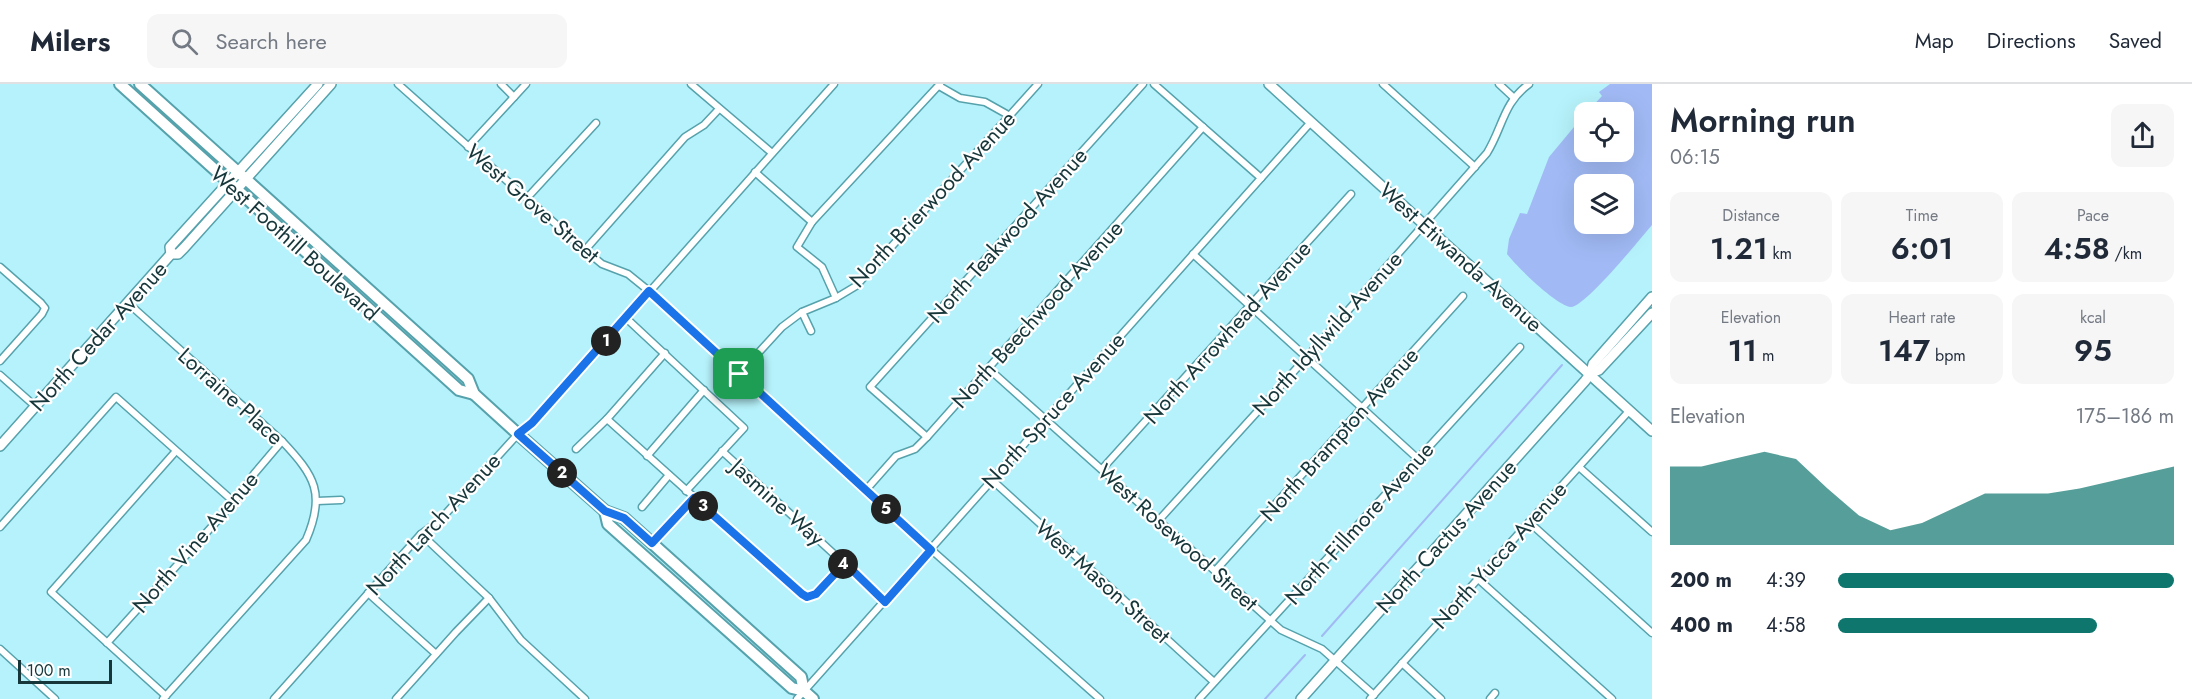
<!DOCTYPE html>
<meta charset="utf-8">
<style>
body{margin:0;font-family:Jost,sans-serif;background:#f6f6f7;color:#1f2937;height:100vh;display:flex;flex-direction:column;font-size:22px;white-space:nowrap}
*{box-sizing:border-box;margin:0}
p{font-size:20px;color:#747a83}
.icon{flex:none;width:33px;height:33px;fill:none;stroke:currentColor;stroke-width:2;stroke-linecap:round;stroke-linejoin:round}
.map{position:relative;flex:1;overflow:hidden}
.drawer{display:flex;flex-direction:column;background:#fff;width:540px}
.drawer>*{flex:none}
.controls{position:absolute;left:1574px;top:18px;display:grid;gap:12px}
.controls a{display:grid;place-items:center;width:60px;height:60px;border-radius:12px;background:#fff;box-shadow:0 6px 24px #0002;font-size:30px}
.scale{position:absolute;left:18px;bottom:15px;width:94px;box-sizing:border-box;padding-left:6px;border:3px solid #16363a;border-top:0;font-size:16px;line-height:21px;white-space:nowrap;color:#16363a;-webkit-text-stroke:4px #fff;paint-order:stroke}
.pin{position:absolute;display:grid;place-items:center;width:51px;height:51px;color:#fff;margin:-26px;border-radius:12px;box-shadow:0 3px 9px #0006}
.km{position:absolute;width:30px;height:30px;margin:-15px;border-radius:50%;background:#222;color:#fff;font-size:16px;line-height:30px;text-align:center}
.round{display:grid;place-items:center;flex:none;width:63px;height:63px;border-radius:12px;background:#f6f6f7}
.headline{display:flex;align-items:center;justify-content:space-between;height:102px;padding:0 18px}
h1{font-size:33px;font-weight:600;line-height:45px}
.metrics{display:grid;grid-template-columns:repeat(3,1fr);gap:9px;height:102px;padding:6px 18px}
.metrics div{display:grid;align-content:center;border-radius:12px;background:#f6f6f7;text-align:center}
.metrics b{font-size:30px;font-weight:600}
.metrics small{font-size:16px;font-weight:400}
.metrics p{font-size:16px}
.chart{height:168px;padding:12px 18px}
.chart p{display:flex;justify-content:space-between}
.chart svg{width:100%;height:108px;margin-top:6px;fill:#0f766e;opacity:.7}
ul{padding:0 18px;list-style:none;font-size:20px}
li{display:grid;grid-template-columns:96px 72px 1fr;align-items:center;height:45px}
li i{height:15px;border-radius:8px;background:#0f766e}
header{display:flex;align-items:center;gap:36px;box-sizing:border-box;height:84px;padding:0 30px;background:#fff;border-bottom:2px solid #e0e1e3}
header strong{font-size:28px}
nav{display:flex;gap:33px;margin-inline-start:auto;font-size:21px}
.search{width:420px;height:54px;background:#f6f6f7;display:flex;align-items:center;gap:15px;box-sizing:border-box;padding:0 21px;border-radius:12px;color:#747a83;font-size:22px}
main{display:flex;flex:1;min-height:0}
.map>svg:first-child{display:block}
.water{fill:#a1baf5;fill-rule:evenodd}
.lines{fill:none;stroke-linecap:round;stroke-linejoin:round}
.stream{stroke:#a1baf5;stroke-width:2}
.street-casing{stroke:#56a2ac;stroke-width:9}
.secondary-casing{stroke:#56a2ac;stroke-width:12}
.primary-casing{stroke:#56a2ac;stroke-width:14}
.street{stroke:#fff;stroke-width:6}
.secondary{stroke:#fff;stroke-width:9}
.primary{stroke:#fff;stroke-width:10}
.route-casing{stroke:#fff;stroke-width:12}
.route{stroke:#1a73e8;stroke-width:8}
.labels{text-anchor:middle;stroke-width:4.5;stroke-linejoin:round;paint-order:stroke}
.street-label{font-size:22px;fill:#16363a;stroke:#fff}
</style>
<header>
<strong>Milers</strong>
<div class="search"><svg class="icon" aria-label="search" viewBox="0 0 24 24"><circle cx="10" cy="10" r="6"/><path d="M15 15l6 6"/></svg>Search here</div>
<nav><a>Map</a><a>Directions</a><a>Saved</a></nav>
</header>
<main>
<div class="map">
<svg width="1652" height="615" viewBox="0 0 1652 615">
<rect width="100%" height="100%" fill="#b6f2fb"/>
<!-- water -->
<path class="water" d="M 1610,0 L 1652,0 L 1652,141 C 1640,155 1585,223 1571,223 C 1557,222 1516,182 1507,170 L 1509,155 L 1520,129 L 1527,130 L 1549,73 L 1584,31 L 1584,68 L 1623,68 L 1623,28 L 1587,28 L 1602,12 L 1599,8 ZM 1584,100 L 1623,100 L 1623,140 L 1584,140 Z"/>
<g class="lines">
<!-- stream -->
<g class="stream">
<path d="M 1322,552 L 1562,281"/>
<path d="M 1265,615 L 1305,571"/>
</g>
<defs>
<g id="street">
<path d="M 398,0 L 585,166 L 602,180 L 628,190 L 649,207 L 865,407 L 1100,615"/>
<path d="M 501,0 L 514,13"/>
<path d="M 691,0 L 772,69"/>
<path d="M 1154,0 L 1261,94"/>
<path d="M 1383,0 L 1475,83"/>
<path d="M 1499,0 L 1513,13"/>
<path d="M 939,2 L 960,14 L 985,18 L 1010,32"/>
<path d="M 468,63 L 526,0"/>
<path d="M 755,88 L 812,138"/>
<path d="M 527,114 L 596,39"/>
<path d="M 585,166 L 685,53 L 704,41 L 719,25"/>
<path d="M 1193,170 L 1417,374"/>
<path d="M 0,183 L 41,219 L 45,224 L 42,230 L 0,277"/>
<path d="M 836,214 L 822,183 L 797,163 L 812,138 L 940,0"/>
<path d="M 128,219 L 282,357 C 315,392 326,410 306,456 L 163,615"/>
<path d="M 802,228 L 811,247"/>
<path d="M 626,234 L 744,344 L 686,407"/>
<path d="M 989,285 L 1281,546 L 1322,565 L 1374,611"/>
<path d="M 739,290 L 782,243 L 802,228 L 836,214 L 856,202 L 1038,0"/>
<path d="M 0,291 L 35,322"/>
<path d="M 607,335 L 802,510 L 807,513 L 816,510 L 845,479"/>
<path d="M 927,353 L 870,303 L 1143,0"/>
<path d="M 576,365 L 607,335 L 665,269"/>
<path d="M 722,367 L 885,517"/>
<path d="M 647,372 L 704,306"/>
<path d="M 1579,383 L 1652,448"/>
<path d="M 1102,385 L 1351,110"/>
<path d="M 991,395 L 1214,598"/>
<path d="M 865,407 L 896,372 L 915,365 L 927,353 L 1203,43"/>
<path d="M 317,417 L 341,416"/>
<path d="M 642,423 L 669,391"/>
<path d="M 1159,436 L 1306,274 L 1487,69 C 1503,43 1503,19 1529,0"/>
<path d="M 1529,438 L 1652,549"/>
<path d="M 0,443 L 116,313 L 234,418"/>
<path d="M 421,450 L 489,514 L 521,556 L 585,615"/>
<path d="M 653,460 L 694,414"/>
<path d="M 1215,487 L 1463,212"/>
<path d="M 1477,494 L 1612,615"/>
<path d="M 368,509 L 436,570"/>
<path d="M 107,559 L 234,418 L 254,390 L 282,357"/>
<path d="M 0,565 L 55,615"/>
<path d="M 1402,579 L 1441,615"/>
<path d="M 166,612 L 51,508 L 176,367"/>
<path d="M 274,615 L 421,450 L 440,436 L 518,350 L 533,339 L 834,0"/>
<path d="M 396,615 L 456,548 L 489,514"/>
<path d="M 797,615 L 1311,38"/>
<path d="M 1199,615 L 1520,263"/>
<path d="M 1370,615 L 1629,327"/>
<path d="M 1490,615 L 1495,609"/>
</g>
<g id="secondary">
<path d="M 1269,0 L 1652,347"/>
<path d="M 171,170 L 170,163 L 318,0"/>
<path d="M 1591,289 L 1599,286 L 1652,229"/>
<path d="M 0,362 L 171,170 L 178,170 L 184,164 L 331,0"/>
<path d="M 1301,615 L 1585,297 L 1591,289 L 1593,280 L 1652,213"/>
</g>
<g id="primary">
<path d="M 120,0 L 459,306 L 474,310"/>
<path d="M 140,0 L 468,295 L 474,310 L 518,350 L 605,427 L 624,434 L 801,593 L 804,607"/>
<path d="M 605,427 L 608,440 L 792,604 L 804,607 L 813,615"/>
</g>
</defs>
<!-- street casing -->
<use href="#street" class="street-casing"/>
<!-- secondary casing -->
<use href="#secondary" class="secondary-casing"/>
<!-- primary casing -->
<use href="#primary" class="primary-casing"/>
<!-- street -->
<use href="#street" class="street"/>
<!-- secondary -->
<use href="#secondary" class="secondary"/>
<!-- primary -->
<use href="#primary" class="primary"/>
</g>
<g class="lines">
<defs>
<path id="route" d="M 649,207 L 931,466 L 885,518 L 845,479 L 816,510 L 807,513 L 802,510 L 694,414 L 652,459 L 624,434 L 605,427 L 518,350 L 532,339 Z"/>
</defs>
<!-- route casing -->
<use href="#route" class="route-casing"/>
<!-- route -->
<use href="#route" class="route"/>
</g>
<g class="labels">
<!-- street labels -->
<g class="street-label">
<text transform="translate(932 115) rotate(-47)" y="8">North Brierwood Avenue</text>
<text transform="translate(533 119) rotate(41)" y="8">West Grove Street</text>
<text transform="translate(1007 151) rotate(-48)" y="8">North Teakwood Avenue</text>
<text transform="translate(295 159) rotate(42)" y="8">West Foothill Boulevard</text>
<text transform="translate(1461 173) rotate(42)" y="8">West Etiwanda Avenue</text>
<text transform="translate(1037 230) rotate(-48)" y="8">North Beechwood Avenue</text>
<text transform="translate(1227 248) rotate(-48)" y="8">North Arrowhead Avenue</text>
<text transform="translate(1327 249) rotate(-48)" y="8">North Idyllwild Avenue</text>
<text transform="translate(98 252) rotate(-48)" y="8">North Cedar Avenue</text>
<text transform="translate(231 312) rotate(42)" y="8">Lorraine Place</text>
<text transform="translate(1053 326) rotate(-48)" y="8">North Spruce Avenue</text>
<text transform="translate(1339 350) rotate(-48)" y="8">North Brampton Avenue</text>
<text transform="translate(778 418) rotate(42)" y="8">Jasmine Way</text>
<text transform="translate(1359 439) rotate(-48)" y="8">North Fillmore Avenue</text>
<text transform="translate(433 440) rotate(-47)" y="8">North Larch Avenue</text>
<text transform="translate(1446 452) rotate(-48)" y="8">North Cactus Avenue</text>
<text transform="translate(1178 453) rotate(42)" y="8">West Rosewood Street</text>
<text transform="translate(195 458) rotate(-49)" y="8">North Vine Avenue</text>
<text transform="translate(1499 471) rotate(-48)" y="8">North Yucca Avenue</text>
<text transform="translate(1103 497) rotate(42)" y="8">West Mason Street</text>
</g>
</g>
</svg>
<div class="controls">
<a><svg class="icon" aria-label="locate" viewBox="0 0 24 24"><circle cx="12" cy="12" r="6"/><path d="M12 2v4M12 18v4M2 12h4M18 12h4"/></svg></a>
<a><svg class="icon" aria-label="layers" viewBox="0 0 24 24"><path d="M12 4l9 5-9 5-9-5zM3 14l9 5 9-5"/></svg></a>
</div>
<div class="scale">100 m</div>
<div class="pin" style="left:739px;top:290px;background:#1e9e55"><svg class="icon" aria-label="arrive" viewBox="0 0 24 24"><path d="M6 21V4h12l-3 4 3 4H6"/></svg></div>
<b class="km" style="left:606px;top:257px">1</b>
<b class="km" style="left:562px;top:389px">2</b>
<b class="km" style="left:703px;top:422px">3</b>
<b class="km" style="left:843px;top:480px">4</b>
<b class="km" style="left:886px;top:425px">5</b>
</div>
<section class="drawer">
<div class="headline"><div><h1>Morning run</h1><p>06:15</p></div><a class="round"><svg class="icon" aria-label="share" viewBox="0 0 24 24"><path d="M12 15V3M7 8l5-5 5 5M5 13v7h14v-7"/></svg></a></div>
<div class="metrics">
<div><p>Distance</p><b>1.21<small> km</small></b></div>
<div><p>Time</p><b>6:01</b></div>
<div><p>Pace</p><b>4:58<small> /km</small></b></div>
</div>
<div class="metrics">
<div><p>Elevation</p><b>11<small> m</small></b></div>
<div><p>Heart rate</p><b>147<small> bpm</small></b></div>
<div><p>kcal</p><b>95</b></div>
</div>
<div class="chart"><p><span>Elevation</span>175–186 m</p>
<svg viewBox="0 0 160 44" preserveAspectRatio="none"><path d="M0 44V12L10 12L20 9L30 6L40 9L50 21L60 32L70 38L80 35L90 29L100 23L110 23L120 23L130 21L140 18L150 15L160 12V44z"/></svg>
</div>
<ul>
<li><b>200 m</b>4:39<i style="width:100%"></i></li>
<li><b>400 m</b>4:58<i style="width:77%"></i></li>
</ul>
</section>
</main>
